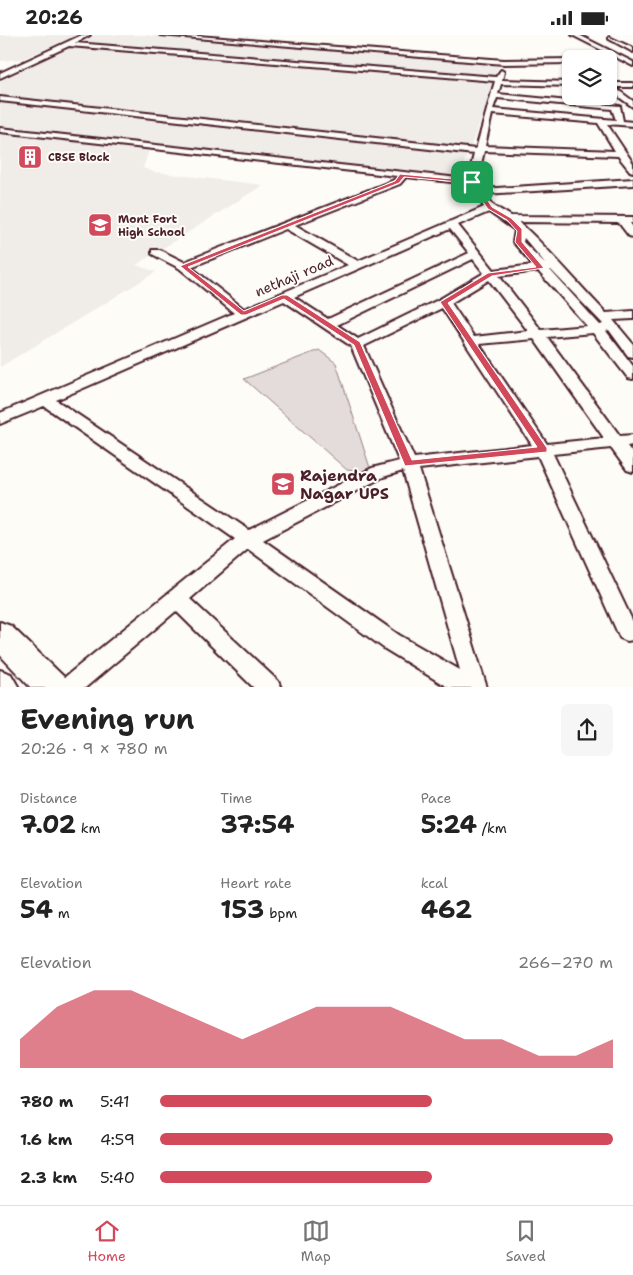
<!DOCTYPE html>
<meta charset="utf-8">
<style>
body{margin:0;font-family:"Shantell Sans",sans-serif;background:#f6f6f6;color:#222;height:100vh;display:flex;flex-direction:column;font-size:19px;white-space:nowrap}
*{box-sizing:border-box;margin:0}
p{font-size:16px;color:#767676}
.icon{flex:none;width:28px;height:28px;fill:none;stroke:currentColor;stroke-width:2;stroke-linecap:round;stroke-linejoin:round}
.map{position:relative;height:652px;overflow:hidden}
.panel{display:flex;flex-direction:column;background:#fff;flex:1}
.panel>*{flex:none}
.tools{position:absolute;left:562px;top:15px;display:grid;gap:10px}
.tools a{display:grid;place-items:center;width:55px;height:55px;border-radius:8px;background:#fff;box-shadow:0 1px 4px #0004;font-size:25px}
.pin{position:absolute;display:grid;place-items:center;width:42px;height:42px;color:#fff;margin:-21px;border-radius:10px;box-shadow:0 2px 8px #0006}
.round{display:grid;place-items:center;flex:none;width:52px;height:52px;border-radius:8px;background:#f6f6f6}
.headline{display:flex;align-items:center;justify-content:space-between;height:85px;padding:0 20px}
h1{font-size:28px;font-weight:700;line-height:38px}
.stats{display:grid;grid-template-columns:repeat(3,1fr);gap:8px;height:85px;padding:5px 20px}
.stats div{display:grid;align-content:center}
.stats b{font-size:25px;font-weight:700}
.stats small{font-size:14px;font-weight:400}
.stats p{font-size:14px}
.chart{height:140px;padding:10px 20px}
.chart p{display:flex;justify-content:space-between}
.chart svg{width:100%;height:90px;margin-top:5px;fill:#d1495b;opacity:.7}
ul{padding:0 20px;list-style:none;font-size:16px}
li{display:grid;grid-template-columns:80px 60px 1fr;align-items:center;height:38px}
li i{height:12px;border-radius:6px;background:#d1495b}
.status{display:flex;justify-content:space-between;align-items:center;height:35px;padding:0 25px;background:#fff;direction:ltr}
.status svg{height:14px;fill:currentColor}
.tab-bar{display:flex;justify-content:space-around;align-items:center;height:70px;border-top:1px solid #e0e0e0;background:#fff;font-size:14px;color:#767676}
.tab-bar a{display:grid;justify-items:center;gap:2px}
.tab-bar .current{color:#d1495b}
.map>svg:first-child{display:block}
.built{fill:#f0ece8}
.green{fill:#e3dcda;stroke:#967e82}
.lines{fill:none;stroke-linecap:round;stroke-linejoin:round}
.street-casing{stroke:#4a1f2b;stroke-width:4}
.secondary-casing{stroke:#4a1f2b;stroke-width:4}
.street{fill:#fdfcf7;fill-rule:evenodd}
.secondary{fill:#fdfcf7;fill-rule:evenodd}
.route{fill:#d1495b;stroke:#fff;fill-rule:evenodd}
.labels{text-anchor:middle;stroke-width:4;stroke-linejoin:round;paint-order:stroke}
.far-poi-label{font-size:11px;font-weight:bold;fill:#4a1f2b;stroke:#fdfcf7;text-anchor:start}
.street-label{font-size:14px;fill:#4a1f2b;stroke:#fdfcf7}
.near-poi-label{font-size:16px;font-weight:bold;fill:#4a1f2b;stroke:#fdfcf7;text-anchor:start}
</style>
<div class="status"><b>20:26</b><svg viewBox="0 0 49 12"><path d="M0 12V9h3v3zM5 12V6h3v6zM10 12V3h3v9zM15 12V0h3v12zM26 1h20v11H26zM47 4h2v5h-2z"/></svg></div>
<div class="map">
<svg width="633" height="653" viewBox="0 0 633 653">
<rect width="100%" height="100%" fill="#fdfcf7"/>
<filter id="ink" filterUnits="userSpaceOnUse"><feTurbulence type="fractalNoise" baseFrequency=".02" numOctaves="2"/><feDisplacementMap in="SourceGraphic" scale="10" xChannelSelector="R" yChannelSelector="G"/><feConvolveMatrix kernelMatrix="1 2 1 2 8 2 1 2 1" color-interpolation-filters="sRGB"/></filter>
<g filter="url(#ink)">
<!-- built -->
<g class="built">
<path d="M 0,0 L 77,0 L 22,24 L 0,26 Z"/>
<path d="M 94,0 L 144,0 L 500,28 L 493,44 L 497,44 L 458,143 L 0,93 L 0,46 L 68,12 L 461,42 L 80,7 Z"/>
<path d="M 0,99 L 149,115 L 143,133 L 154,137 L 263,150 L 136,230 L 156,237 L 0,332 Z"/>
</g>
<!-- green -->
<path class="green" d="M 319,315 L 336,328 L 372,439 L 347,435 L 244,344 Z"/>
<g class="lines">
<defs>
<g id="street">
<path d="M 82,0 L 90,0 L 75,8 L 496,42 L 501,35 L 504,37 L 502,45 L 571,47 L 571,51 L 501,49 L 498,59 L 620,71 L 623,86 L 633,87 L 633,91 L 607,89 L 633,128 L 633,137 L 630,136 L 618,121 L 484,116 L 477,147 L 482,154 L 633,144 L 633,150 L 485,159 L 494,171 L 511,181 L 633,182 L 633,188 L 630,188 L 633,192 L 633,202 L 629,201 L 619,188 L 519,187 C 549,214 577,248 606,278 L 633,276 L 633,284 L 613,285 L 633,309 L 633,322 L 628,321 L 609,295 L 606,296 L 633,331 L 633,344 L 628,343 L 593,298 L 547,302 L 620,401 L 633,400 L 633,410 L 627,411 L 633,419 L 633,437 L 627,435 L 611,413 L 553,419 L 633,587 L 633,605 L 627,606 L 620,603 L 538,421 L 419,434 L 487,653 L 449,653 L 385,614 L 248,514 L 190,564 L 278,646 L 281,653 L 254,653 L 176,576 L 85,653 L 57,653 L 60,646 L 235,504 L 44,371 L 0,389 L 0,378 L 234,278 L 179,233 L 152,219 L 152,215 L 160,215 L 184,227 L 394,145 L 397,141 L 0,97 L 0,93 L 468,144 L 474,119 L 0,66 L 0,62 L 476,114 L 495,46 L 69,11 L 0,43 L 0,38 ZM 497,63 L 612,74 L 616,85 L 493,74 ZM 492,79 L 598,88 L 615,116 L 485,111 ZM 406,142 L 469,149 L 484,172 L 358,226 L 295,190 L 400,149 ZM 489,177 L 515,195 L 513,207 L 533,230 L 494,235 L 458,190 ZM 286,194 L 348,230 L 244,274 L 191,232 ZM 450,194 L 469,218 L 328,284 L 294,262 ZM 524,203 L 546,229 L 523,207 ZM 473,224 L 484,238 L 440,264 L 358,304 L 337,290 ZM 550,235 L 551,235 L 603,289 L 600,290 ZM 538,236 L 587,291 L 541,295 L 499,241 ZM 489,245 L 528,296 L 474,302 L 451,268 ZM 284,266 L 351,311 L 399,426 L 372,433 L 249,495 L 56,365 ZM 442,273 L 532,410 L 414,423 L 364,311 ZM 534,304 L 604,403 L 547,409 L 479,309 ZM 403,436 L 460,635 L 399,600 L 263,505 L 383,442 Z"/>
<path d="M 160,0 L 185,0 L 504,25 L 571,24 L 571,28 L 504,29 Z"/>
<path d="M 572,0 L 579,0 L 633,27 L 633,31 Z"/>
<path d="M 609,2 L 633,13 L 633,17 L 609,4 Z"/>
<path d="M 609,48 L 633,48 L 633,52 L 614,52 L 633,66 L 633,72 L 609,55 Z"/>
</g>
<g id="secondary">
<path d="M 0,587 L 11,591 L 64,642 L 69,653 L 31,653 L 0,620 Z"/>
<path d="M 0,635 L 11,639 L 19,653 L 0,653 Z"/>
</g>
</defs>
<!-- street casing -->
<use href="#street" class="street-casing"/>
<!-- secondary casing -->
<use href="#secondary" class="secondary-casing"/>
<!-- street -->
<use href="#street" class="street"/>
<!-- secondary -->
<use href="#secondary" class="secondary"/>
</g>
</g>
<!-- route -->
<path class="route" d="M 400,139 L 474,146 L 492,172 L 511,183 L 522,194 L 522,207 L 544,233 L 492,241 L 448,268 L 547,413 L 547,417 L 405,431 L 354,310 L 284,264 L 246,280 L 241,280 L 180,231 L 395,146 ZM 404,142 L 470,148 L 488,174 L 507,185 L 517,196 L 515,207 L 536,232 L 488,238 L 440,267 L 537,412 L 412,425 L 360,307 L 287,260 L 282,260 L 244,276 L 188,232 L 399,148 Z"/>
<!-- icons -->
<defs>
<symbol id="building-square" viewBox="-11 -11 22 22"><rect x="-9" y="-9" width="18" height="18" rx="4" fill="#d1495b" stroke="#fdfcf7"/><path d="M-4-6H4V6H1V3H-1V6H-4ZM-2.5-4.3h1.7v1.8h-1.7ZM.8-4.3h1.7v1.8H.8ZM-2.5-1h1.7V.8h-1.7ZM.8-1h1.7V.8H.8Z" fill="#fff"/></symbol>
<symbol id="school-square" viewBox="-11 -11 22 22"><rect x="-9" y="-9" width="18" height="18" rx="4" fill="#d1495b" stroke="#fdfcf7"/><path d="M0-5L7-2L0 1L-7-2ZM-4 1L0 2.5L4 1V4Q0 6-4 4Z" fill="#fff"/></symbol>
</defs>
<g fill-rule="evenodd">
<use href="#building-square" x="16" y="108" width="28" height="28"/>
<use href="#school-square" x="86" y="176" width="28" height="28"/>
<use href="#school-square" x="269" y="435" width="28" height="28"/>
</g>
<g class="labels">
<!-- far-poi labels -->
<g class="far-poi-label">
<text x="48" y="126">CBSE Block</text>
<text x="118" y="188">Mont Fort<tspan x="118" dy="13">High School</tspan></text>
</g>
<!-- street labels -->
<g class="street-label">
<text transform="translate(294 241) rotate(-23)" y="5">nethaji road</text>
</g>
<!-- near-poi labels -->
<g class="near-poi-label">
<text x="300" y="446">Rajendra<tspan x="300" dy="18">Nagar UPS</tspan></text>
</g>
</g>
</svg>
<div class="tools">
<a><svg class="icon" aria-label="layers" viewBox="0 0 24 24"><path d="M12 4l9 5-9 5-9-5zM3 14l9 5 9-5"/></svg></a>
</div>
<div class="pin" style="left:472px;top:147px;background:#1e9e55"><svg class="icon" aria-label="arrive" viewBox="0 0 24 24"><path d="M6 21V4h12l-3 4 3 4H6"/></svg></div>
</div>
<section class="panel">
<div class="headline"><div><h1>Evening run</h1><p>20:26 · 9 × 780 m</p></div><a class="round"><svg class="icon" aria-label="share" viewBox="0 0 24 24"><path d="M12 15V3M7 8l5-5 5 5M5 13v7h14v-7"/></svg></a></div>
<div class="stats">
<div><p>Distance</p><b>7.02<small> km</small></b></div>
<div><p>Time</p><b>37:54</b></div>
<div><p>Pace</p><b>5:24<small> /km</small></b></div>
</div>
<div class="stats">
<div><p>Elevation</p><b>54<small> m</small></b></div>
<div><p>Heart rate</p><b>153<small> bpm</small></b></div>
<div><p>kcal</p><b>462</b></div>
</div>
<div class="chart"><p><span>Elevation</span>266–270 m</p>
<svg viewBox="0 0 160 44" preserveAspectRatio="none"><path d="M0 44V30L10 14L20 6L30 6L40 14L50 22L60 30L70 22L80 14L90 14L100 14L110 22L120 30L130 30L140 38L150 38L160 30V44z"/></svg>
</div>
<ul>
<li><b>780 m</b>5:41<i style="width:60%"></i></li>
<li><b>1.6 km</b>4:59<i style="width:100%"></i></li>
<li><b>2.3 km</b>5:40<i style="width:60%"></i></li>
</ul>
</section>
<nav class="tab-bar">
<a class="current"><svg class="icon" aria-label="home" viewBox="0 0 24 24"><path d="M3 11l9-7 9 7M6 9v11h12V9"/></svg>Home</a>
<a><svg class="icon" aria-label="map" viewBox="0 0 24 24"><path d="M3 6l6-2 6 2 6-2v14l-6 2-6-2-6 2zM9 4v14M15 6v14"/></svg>Map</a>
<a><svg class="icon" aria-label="saved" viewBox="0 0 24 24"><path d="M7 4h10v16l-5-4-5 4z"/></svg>Saved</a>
</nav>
